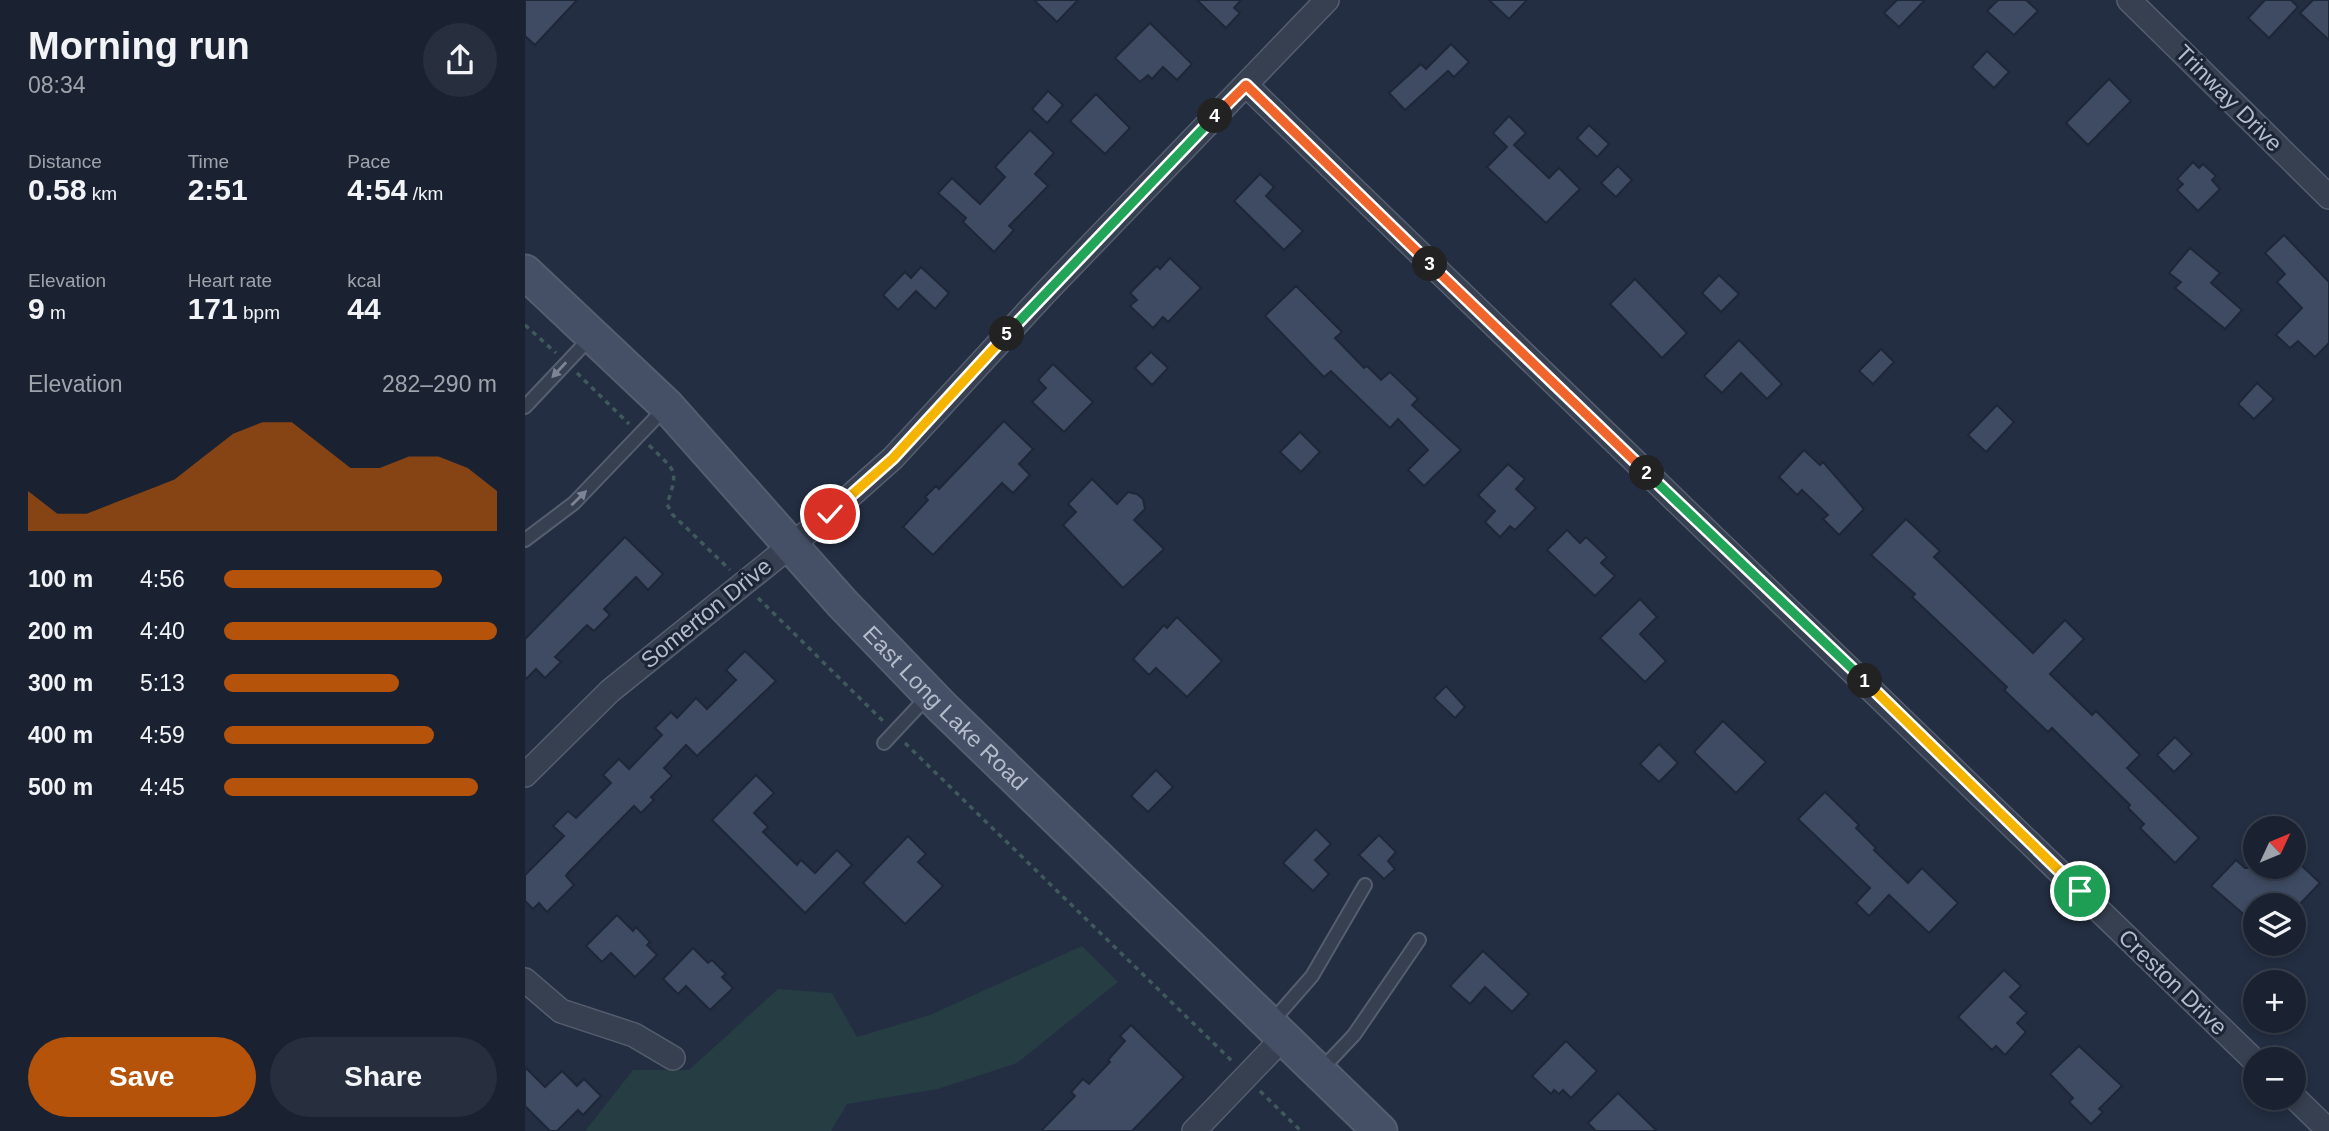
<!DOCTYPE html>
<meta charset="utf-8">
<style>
body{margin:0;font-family:Helvetica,sans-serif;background:#272f3e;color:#f1f3f6;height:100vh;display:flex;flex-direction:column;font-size:26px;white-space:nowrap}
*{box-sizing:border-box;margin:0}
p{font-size:23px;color:#9fa4ac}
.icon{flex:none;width:38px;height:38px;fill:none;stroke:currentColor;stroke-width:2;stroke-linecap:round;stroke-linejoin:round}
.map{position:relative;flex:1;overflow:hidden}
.panel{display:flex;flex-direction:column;background:#1a2232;width:525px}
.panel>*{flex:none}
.needle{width:46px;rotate:46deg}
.controls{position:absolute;left:1718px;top:816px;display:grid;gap:14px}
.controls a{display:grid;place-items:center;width:63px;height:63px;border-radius:50%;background:#1a2232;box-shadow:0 4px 10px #0003,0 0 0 2px #383f4d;font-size:35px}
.pin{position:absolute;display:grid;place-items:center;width:60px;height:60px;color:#fff;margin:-30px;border:4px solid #fff;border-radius:50%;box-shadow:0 2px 7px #0007}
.km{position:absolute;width:35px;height:35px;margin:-18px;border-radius:50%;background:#222;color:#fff;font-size:19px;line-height:35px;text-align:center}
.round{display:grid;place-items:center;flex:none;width:74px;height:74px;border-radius:37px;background:#272f3e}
.summary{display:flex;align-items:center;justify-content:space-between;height:119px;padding:0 28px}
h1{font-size:38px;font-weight:600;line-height:52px}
.metrics{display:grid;grid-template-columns:repeat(3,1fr);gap:10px;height:119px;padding:7px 28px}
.metrics div{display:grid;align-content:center}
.metrics b{font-size:30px;font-weight:600}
.metrics small{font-size:19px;font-weight:400}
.metrics p{font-size:19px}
.chart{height:196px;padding:14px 28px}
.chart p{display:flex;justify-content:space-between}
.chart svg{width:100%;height:126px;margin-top:7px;fill:#b45309;opacity:.7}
.primary-button{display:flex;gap:14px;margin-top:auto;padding:14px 28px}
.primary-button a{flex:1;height:80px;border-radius:42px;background:#b45309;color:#fff;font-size:28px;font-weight:600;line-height:80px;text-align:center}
.primary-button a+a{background:#272f3e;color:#f1f3f6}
ul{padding:0 28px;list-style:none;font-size:23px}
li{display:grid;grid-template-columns:112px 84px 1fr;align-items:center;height:52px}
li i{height:18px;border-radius:9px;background:#b45309}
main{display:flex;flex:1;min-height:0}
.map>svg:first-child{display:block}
.green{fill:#253d43}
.building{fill:#3e4b62;stroke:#1e2738;stroke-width:2}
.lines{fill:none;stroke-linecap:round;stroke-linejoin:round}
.lane-casing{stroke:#555e6f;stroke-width:16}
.street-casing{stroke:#555e6f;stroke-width:26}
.secondary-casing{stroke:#555e6f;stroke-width:37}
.path{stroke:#40595c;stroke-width:3.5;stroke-dasharray:5 5;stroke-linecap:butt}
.lane{stroke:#374051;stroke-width:12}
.street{stroke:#374051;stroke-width:23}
.secondary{stroke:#454f65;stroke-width:33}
.oneway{fill:#7c8495}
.split-1-casing{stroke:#fff;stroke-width:14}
.split-2-casing{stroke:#fff;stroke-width:14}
.split-3-casing{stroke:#fff;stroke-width:14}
.split-4-casing{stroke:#fff;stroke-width:14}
.split-5-casing{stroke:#fff;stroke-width:14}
.split-6-casing{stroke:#fff;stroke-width:14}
.split-1{stroke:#f5b400;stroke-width:9}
.split-2{stroke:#22a559;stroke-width:9}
.split-3{stroke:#f0652b;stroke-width:9}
.split-4{stroke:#f0652b;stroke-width:9}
.split-5{stroke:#22a559;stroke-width:9}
.split-6{stroke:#f5b400;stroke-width:9}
.labels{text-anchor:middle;stroke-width:6;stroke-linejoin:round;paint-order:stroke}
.street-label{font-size:23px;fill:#b4bccc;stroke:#1c2536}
</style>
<main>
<section class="panel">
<div class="summary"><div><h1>Morning run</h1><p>08:34</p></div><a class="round"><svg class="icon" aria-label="share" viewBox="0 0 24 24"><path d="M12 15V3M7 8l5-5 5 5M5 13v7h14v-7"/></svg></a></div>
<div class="metrics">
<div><p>Distance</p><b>0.58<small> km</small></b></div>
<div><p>Time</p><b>2:51</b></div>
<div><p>Pace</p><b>4:54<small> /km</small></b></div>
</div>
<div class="metrics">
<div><p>Elevation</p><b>9<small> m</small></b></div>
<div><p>Heart rate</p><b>171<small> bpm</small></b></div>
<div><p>kcal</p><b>44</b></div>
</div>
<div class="chart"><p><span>Elevation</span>282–290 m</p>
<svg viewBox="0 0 160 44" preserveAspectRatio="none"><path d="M0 44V30L10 38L20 38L30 34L40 30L50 26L60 18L70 10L80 6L90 6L100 14L110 22L120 22L130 18L140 18L150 22L160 30V44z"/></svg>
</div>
<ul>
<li><b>100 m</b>4:56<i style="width:80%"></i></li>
<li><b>200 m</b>4:40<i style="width:100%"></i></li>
<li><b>300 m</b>5:13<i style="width:64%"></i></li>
<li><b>400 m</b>4:59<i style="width:77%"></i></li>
<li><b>500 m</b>4:45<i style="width:93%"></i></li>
</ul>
<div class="primary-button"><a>Save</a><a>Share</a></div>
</section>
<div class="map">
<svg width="1804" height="1131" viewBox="0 0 1804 1131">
<rect width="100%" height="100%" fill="#232e42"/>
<!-- green -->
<path class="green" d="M 557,946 L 593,982 L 492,1063 L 413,1089 L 322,1104 L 306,1131 L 60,1131 L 108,1070 L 164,1070 L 253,989 L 307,993 L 332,1037 L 405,1015 Z"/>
<!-- building -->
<g class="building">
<path d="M 0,0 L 52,0 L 10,45 L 0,36 Z"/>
<path d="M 509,0 L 553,0 L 532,22 Z"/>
<path d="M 672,0 L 716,0 L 709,8 L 715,13 L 701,28 Z"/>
<path d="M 964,0 L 1002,0 L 984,19 Z"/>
<path d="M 1372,0 L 1400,0 L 1374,27 L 1359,13 Z"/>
<path d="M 1473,0 L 1501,0 L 1513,11 L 1489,35 L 1462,11 Z"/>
<path d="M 1740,0 L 1766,0 L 1773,7 L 1744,38 L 1723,18 Z"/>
<path d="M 1788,0 L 1804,0 L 1804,40 L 1775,13 Z"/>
<path d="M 625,23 L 667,64 L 652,80 L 638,67 L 627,79 L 623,75 L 615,82 L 590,58 Z"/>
<path d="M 926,44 L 944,62 L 929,77 L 923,71 L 880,110 L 864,93 L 896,64 L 901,69 Z"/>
<path d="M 1462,51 L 1484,72 L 1469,88 L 1447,67 Z"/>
<path d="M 1584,79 L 1606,101 L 1563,145 L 1541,123 Z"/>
<path d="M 523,91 L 538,105 L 522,123 L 507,109 Z"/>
<path d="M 571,94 L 605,128 L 580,154 L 545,121 Z"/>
<path d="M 984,116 L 1001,133 L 989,145 L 1024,178 L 1034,168 L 1055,189 L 1021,223 L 962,167 L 982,147 L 968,133 Z"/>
<path d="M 1064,125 L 1084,144 L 1072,157 L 1052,138 Z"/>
<path d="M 505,130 L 529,153 L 510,174 L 523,186 L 484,226 L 489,230 L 469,252 L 438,222 L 441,218 L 413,193 L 427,178 L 455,204 L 480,177 L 470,167 Z"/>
<path d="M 1668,162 L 1674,168 L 1678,164 L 1691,176 L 1687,180 L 1695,189 L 1673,211 L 1652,190 L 1658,184 L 1652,179 Z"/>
<path d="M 1093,166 L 1107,180 L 1091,197 L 1076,183 Z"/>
<path d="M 735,174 L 749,187 L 741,196 L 778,231 L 759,250 L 709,201 Z"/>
<path d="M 1759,235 L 1804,282 L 1804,343 L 1790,357 L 1773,341 L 1765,348 L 1751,335 L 1777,308 L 1752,282 L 1760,274 L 1740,253 Z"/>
<path d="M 1665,248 L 1695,273 L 1686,283 L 1717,310 L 1700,329 L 1650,288 L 1656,282 L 1644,273 Z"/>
<path d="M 645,258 L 676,288 L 643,322 L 638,317 L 628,328 L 605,306 L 612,300 L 605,293 L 632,266 L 635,269 Z"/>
<path d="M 396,267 L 424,293 L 410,309 L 391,291 L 373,310 L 358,295 L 380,272 L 386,278 Z"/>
<path d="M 1194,275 L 1214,294 L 1196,312 L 1177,293 Z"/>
<path d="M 1110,279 L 1162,333 L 1137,358 L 1085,304 Z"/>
<path d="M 771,286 L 817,332 L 810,338 L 839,368 L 842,366 L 856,380 L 865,372 L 893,399 L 887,405 L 936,450 L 899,486 L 883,470 L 903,450 L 873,419 L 865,428 L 806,371 L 799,377 L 740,316 Z"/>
<path d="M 1214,340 L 1257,384 L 1242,399 L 1216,373 L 1197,393 L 1179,376 Z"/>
<path d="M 1356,349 L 1369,362 L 1348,384 L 1334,371 Z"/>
<path d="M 626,352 L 643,368 L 627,385 L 610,368 Z"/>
<path d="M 528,364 L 568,402 L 539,432 L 507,402 L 521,388 L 513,380 Z"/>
<path d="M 1732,383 L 1749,399 L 1729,419 L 1713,404 Z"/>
<path d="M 1472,405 L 1489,422 L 1461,452 L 1443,435 Z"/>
<path d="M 479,421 L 508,449 L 494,464 L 505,475 L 488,493 L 477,483 L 408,555 L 378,527 L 403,500 L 400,497 L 411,486 L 414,489 Z"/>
<path d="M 775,432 L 795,452 L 776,472 L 755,452 Z"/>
<path d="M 1279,450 L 1295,465 L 1298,462 L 1339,509 L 1314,535 L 1298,519 L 1303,515 L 1277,490 L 1272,495 L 1254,477 Z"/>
<path d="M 983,464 L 1000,479 L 991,489 L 1011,508 L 990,530 L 985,526 L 975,537 L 960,522 L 970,511 L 953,495 Z"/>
<path d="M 567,479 L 592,504 L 603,492 L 612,494 L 618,499 L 620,509 L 609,520 L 639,549 L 598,588 L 538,525 L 551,512 L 543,504 Z"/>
<path d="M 1381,519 L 1415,551 L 1409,557 L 1508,653 L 1540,620 L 1559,639 L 1525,674 L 1567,715 L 1571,711 L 1615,755 L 1602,768 L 1674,838 L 1650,863 L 1615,828 L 1619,824 L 1603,808 L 1605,805 L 1527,728 L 1523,732 L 1479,690 L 1482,687 L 1387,597 L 1390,594 L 1346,555 Z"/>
<path d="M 1042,530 L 1055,543 L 1061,537 L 1082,557 L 1076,563 L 1090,576 L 1070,596 L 1022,550 Z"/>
<path d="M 100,537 L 138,574 L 123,590 L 111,577 L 79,609 L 85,615 L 69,631 L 62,625 L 30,657 L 36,662 L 20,678 L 11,669 L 0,680 L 0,639 Z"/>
<path d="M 1115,599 L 1132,617 L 1115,634 L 1141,661 L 1120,682 L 1075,638 Z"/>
<path d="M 652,617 L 697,661 L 662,697 L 631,668 L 624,675 L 608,659 L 639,625 L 642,628 Z"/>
<path d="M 220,651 L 251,681 L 172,756 L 161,745 L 139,768 L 147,776 L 126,797 L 129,800 L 116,813 L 109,806 L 43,873 L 41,876 L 49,885 L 22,912 L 14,903 L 8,909 L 0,901 L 0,875 L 39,836 L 28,826 L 43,811 L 51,818 L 86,783 L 78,775 L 94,759 L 104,769 L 137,735 L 130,728 L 146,712 L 152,718 L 171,698 L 182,709 L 211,680 L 201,670 Z"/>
<path d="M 921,686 L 940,707 L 930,718 L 909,698 Z"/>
<path d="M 1198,721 L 1241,762 L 1211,793 L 1169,752 Z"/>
<path d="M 1650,737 L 1667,754 L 1649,772 L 1632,755 Z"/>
<path d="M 1134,744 L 1153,763 L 1134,782 L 1115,764 Z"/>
<path d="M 631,770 L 648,787 L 623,812 L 606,796 Z"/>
<path d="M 231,775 L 249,793 L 229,813 L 243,827 L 238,832 L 272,865 L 276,860 L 290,873 L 312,850 L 327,865 L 280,913 L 187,820 Z"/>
<path d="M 1300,792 L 1334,825 L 1331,828 L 1351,848 L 1349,850 L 1383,883 L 1397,868 L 1433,903 L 1404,933 L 1364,895 L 1344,916 L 1331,903 L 1345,888 L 1273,819 Z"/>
<path d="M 791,829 L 806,844 L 790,860 L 804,874 L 788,891 L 758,863 Z"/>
<path d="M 854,835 L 871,852 L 863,861 L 870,869 L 859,879 L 834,855 Z"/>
<path d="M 383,836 L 401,854 L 393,862 L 418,886 L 380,924 L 338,883 Z"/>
<path d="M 1711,860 L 1720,868 L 1761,866 L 1768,873 L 1776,865 L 1795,883 L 1774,905 L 1731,905 L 1731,925 L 1686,886 Z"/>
<path d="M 92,915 L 108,931 L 111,927 L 125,942 L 122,945 L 132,955 L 110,977 L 86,953 L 77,962 L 61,946 Z"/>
<path d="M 168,948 L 183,963 L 187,960 L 201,974 L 197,977 L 208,988 L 185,1010 L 161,986 L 153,994 L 138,979 Z"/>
<path d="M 958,951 L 1004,994 L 987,1012 L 960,987 L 945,1004 L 925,986 Z"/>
<path d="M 1479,970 L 1496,986 L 1485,997 L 1502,1013 L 1492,1023 L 1501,1032 L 1480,1055 L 1471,1046 L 1467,1050 L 1433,1017 Z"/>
<path d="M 606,1025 L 659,1077 L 607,1131 L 516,1131 L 550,1096 L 546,1092 L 558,1079 L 564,1084 L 585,1062 L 583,1060 L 600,1041 L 595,1036 Z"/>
<path d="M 1041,1041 L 1072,1071 L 1046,1098 L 1038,1090 L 1034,1094 L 1029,1090 L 1026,1094 L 1007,1076 Z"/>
<path d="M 1554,1046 L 1597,1086 L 1574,1109 L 1578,1112 L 1566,1124 L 1544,1102 L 1548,1098 L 1525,1074 Z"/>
<path d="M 0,1067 L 20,1087 L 37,1071 L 52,1086 L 59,1079 L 76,1096 L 58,1115 L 53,1110 L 32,1131 L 25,1131 L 0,1106 Z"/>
<path d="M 1093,1093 L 1132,1131 L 1071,1131 L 1063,1123 Z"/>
</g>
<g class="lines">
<defs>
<g id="lane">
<path d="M 0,407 L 66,337"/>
<path d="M 0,540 L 49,503 L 142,406"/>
<path d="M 359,743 L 404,695"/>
<path d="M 745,1024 L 787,976 L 840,885"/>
<path d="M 794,1072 L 829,1035 L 894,940"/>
</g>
<g id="street">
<path d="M 1604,0 L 1804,197"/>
<path d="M 721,85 L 1731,1062"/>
<path d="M 0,775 L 85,691 L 305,514 L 368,458 L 521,292 L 802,0"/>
<path d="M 0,980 L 36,1011 L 109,1035 L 148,1058"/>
<path d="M 1769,1097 L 1804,1131"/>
<path d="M 669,1131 L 758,1038"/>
</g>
<g id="secondary">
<path id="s1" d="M 0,272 L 142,406 L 317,603 L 417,707 L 855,1131"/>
</g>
</defs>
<!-- lane casing -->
<use href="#lane" class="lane-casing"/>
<!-- street casing -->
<use href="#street" class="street-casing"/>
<!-- secondary casing -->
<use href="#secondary" class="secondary-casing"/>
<!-- path -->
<g class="path">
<path d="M 0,325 L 31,353"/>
<path d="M 52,373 L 104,424"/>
<path d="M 124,445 C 149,471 155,467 142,504 L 147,514 L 205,570"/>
<path d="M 233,598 L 360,723"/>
<path d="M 380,743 L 708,1062"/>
<path d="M 735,1091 L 776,1131"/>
</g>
<!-- lane -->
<use href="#lane" class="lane"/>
<!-- street -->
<use href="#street" class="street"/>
<!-- secondary -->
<use href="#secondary" class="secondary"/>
</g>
<!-- one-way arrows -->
<defs><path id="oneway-solid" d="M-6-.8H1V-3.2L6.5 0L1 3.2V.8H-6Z" transform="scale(1.75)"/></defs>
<g class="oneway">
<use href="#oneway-solid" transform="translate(34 370) rotate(133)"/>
<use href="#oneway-solid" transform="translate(54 498) rotate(-44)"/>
</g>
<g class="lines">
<defs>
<path id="split-1" d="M 1340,681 L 1555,891"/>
<path id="split-2" d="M 1122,473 L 1340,681"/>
<path id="split-3" d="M 905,264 L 1122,473"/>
<path id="split-4" d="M 690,116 L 721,85 L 905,264"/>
<path id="split-5" d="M 482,334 L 690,116"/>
<path id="split-6" d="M 305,514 L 368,458 L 482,334"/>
</defs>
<!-- split-1 casing -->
<use href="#split-1" class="split-1-casing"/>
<!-- split-2 casing -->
<use href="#split-2" class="split-2-casing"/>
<!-- split-3 casing -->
<use href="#split-3" class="split-3-casing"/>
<!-- split-4 casing -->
<use href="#split-4" class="split-4-casing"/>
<!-- split-5 casing -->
<use href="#split-5" class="split-5-casing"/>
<!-- split-6 casing -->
<use href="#split-6" class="split-6-casing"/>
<!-- split-1 -->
<use href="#split-1" class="split-1"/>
<!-- split-2 -->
<use href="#split-2" class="split-2"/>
<!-- split-3 -->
<use href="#split-3" class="split-3"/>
<!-- split-4 -->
<use href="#split-4" class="split-4"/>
<!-- split-5 -->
<use href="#split-5" class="split-5"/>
<!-- split-6 -->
<use href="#split-6" class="split-6"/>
</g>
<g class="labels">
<!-- street labels -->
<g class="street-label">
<text transform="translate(1704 98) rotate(45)" y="8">Trinway Drive</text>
<text transform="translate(181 613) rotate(-39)" y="8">Somerton Drive</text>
<text dy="8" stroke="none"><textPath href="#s1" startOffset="606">East Long Lake Road</textPath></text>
<text transform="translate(1648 982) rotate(44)" y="8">Creston Drive</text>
</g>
</g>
</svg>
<div class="controls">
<a><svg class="needle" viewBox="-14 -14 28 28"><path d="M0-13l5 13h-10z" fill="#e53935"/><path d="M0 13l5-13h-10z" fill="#9fa4ac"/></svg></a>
<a><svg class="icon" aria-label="layers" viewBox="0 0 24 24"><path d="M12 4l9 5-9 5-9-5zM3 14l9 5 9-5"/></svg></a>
<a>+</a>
<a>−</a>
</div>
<div class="pin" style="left:1555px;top:891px;background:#1e9e55"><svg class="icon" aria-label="arrive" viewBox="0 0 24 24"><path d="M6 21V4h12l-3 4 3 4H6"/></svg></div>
<div class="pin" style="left:305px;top:514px;background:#d93025"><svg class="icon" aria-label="check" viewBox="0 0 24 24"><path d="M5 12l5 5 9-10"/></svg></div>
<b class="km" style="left:1340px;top:681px">1</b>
<b class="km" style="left:1122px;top:473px">2</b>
<b class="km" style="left:905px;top:264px">3</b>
<b class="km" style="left:690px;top:116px">4</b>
<b class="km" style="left:482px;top:334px">5</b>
</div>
</main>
